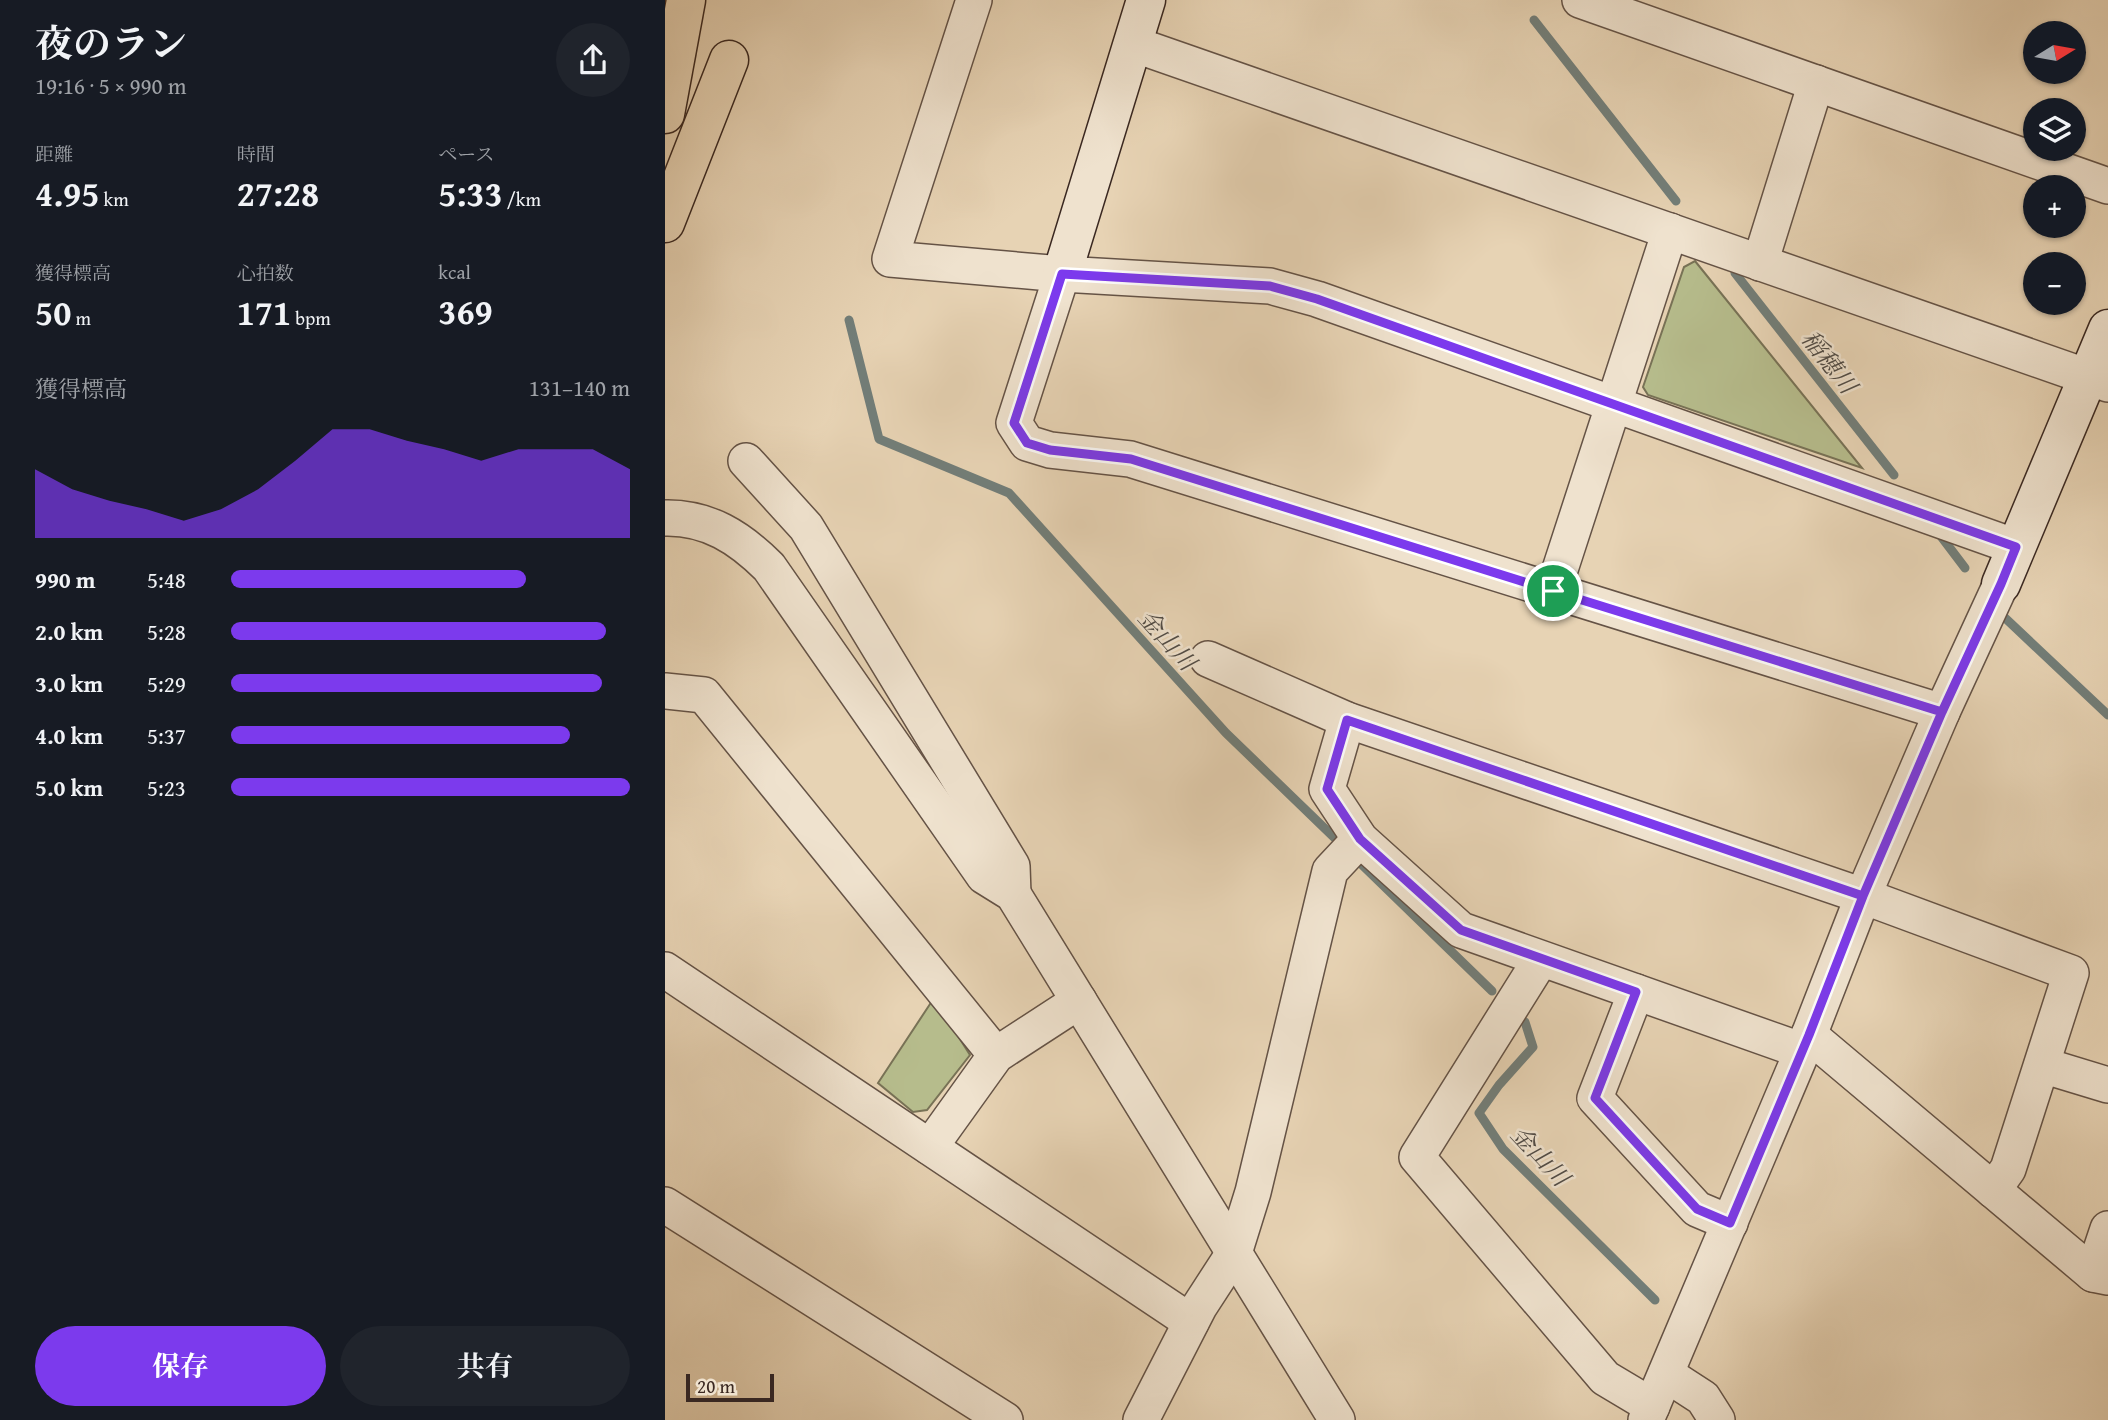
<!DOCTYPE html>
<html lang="ja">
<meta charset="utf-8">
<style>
body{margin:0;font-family:"Gentium Book Plus","Noto Serif JP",serif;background:#20242c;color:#f1f3f6;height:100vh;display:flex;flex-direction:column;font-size:26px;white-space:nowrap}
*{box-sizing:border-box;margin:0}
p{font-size:23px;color:#9ea1a6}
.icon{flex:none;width:38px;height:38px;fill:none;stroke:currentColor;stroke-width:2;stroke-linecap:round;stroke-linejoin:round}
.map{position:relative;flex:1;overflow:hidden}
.side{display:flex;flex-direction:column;background:#171b24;width:665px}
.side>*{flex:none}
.needle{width:46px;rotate:79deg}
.controls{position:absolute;left:1358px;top:21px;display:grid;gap:14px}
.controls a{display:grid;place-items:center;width:63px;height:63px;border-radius:50%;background:#171b24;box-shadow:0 2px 5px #0004;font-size:35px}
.scale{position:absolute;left:21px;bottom:18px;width:88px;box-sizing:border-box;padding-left:7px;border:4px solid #3a2821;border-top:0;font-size:19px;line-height:24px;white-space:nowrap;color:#3a2821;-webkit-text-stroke:5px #efe2ce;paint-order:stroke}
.pin{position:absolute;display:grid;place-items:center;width:60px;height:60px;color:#fff;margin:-30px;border:4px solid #fff;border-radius:50%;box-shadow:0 2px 7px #0007}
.round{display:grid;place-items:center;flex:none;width:74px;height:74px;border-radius:37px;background:#20242c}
.head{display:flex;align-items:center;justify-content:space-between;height:119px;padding:0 35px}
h1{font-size:38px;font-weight:700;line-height:52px}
.metrics{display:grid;grid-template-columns:repeat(3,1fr);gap:10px;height:119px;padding:7px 35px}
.metrics div{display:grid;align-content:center}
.metrics b{font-size:35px;font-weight:700}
.metrics small{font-size:19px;font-weight:400}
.metrics p{font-size:19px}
.chart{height:196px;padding:14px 35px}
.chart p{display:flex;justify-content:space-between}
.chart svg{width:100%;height:126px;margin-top:7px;fill:#7c3aed;opacity:.7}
.primary-button{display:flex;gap:14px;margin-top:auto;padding:14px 35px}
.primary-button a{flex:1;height:80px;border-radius:42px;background:#7c3aed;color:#fff;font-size:28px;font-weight:700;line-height:80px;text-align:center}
.primary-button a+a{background:#20242c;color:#f1f3f6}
ul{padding:0 35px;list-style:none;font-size:23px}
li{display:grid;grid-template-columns:112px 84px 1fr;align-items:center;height:52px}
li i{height:18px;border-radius:9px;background:#7c3aed}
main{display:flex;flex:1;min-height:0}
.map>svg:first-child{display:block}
.green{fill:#b6bc8c;stroke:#787256;stroke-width:2}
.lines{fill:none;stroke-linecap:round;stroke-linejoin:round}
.stream{stroke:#727e79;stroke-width:9}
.street-casing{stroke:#655346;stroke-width:38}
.secondary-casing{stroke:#3a2821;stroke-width:41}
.highway-casing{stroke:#3a2821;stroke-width:41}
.street{stroke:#efe2ce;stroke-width:35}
.secondary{stroke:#efe2ce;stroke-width:38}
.highway{stroke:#e7d3b4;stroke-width:38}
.route-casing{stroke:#fff;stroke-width:14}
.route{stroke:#7c3aed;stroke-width:9}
.labels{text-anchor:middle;stroke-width:5;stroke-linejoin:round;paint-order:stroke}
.water-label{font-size:24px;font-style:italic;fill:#514c46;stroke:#efe2ce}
</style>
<main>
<section class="side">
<div class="head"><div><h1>夜のラン</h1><p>19:16 · 5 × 990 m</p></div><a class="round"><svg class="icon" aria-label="share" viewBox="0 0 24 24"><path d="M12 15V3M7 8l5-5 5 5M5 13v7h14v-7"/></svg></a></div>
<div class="metrics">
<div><p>距離</p><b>4.95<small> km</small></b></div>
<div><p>時間</p><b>27:28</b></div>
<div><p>ペース</p><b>5:33<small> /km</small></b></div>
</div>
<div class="metrics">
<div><p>獲得標高</p><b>50<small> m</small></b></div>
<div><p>心拍数</p><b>171<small> bpm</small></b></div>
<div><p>kcal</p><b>369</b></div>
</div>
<div class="chart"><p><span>獲得標高</span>131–140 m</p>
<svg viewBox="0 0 160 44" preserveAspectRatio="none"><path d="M0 44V20L10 27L20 31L30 34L40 38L50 34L60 27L70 17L80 6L90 6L100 10L110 13L120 17L130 13L140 13L150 13L160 20V44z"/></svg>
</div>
<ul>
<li><b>990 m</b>5:48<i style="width:74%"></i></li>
<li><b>2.0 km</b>5:28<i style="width:94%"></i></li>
<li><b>3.0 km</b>5:29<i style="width:93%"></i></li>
<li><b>4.0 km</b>5:37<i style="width:85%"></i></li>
<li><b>5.0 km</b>5:23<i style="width:100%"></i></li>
</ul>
<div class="primary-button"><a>保存</a><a>共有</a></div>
</section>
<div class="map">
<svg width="1443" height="1420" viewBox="0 0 1443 1420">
<rect width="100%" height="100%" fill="#e7d3b4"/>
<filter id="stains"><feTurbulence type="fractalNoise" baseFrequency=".00286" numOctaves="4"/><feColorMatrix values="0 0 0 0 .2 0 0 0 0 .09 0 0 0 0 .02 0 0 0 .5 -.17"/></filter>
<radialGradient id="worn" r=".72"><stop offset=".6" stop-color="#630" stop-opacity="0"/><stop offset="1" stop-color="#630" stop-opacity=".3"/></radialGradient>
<!-- green -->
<g class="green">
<path d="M 1030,261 L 1197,468 L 983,395 L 978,387 L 1019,267 Z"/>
<path d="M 269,998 L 305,1055 L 262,1110 L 248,1112 L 213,1083 Z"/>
</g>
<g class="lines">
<!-- stream -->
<g class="stream">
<path d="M 869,20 L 1011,201"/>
<path d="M 1070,273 L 1229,475"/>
<path d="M 184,320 L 214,439 L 344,493 L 561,733 L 679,847"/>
<path d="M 1275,535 L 1300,568"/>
<path d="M 1338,616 L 1443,715"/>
<path d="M 689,857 L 827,991"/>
<path d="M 860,1022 L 868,1047 L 834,1085 L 814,1113 L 838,1149 L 990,1300"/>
</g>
<defs>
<g id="street">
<path d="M 309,0 L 225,259 L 397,274 L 605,286 L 652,299 L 1351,547"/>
<path d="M 915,0 L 1443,186"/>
<path d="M 468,44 L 1443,384"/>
<path d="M 1095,263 L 1151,83"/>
<path d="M 397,274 L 349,423 L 362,443 L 385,450 L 465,459 L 1277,712"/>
<path d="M 81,461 L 141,527 L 347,866 L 348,894"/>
<path d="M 0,518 C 43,517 75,538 104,567 L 319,876 L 348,894 L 672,1420"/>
<path d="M 888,591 L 1005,231"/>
<path d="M 543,659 L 682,720 L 1198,896 L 1406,973 L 1343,1169 L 1328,1190"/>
<path d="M 0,691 L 39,695 L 331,1055"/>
<path d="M 682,720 L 662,789 L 695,839 L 796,930 L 1138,1051"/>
<path d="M 876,959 L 752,1157 L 940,1378 L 987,1406"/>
<path d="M 0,970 L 526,1322"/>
<path d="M 971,992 L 930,1098 L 1032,1209 L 1065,1223"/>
<path d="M 1144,1035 L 1428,1274 L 1443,1277"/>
<path d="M 1377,1065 L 1443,1085"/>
<path d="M 265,1147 L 331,1055 L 414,1001"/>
<path d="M 0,1205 L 340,1420"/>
<path d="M 1428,1274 L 1443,1229"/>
<path d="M 1001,1374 L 1038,1398 L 1052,1420"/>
<path d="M 476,1420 L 534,1307 L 569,1253 L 588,1192 L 665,871 L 695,839"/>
<path d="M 981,1420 L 1144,1035 L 1198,896 L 1277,712 L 1336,584"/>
</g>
<g id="secondary">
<path d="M 397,274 L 481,0"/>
<path d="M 1336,584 L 1443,329"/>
</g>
<g id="highway">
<path d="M 0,114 L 21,0"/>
<path d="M 0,223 L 64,60"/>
</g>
</defs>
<!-- street casing -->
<use href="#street" class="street-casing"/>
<!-- secondary casing -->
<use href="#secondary" class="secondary-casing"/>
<!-- highway casing -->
<use href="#highway" class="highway-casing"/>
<!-- street -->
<use href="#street" class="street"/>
<!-- secondary -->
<use href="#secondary" class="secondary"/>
<!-- highway -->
<use href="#highway" class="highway"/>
</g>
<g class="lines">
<defs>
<path id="route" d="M 888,591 L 466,459 L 385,450 L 362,443 L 349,423 L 397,274 L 605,286 L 652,299 L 1351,547 L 1336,584 L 1277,712 L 1198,896 L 1144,1035 L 1065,1223 L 1032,1209 L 930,1098 L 971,992 L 796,930 L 695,839 L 662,789 L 682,720 L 1198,896 L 1277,712 L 888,591"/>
</defs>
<!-- route casing -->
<use href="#route" class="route-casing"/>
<!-- route -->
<use href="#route" class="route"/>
</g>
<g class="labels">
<!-- water labels -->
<g class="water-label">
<text transform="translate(1164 362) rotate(52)" y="8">稲穂川</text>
<text transform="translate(502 640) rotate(48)" y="8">金山川</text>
<text transform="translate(875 1156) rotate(47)" y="8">金山川</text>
</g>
</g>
<rect width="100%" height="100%" filter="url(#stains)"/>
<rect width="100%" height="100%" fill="url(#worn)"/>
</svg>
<div class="controls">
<a><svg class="needle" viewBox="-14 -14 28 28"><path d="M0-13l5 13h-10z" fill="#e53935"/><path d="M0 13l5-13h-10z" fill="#9ea1a6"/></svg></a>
<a><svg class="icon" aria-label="layers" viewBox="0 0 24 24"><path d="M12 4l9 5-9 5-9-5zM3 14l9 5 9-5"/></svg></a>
<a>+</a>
<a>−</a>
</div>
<div class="scale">20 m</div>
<div class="pin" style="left:888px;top:591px;background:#1e9e55"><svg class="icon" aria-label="arrive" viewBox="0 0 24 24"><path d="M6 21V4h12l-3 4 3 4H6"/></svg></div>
</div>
</main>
